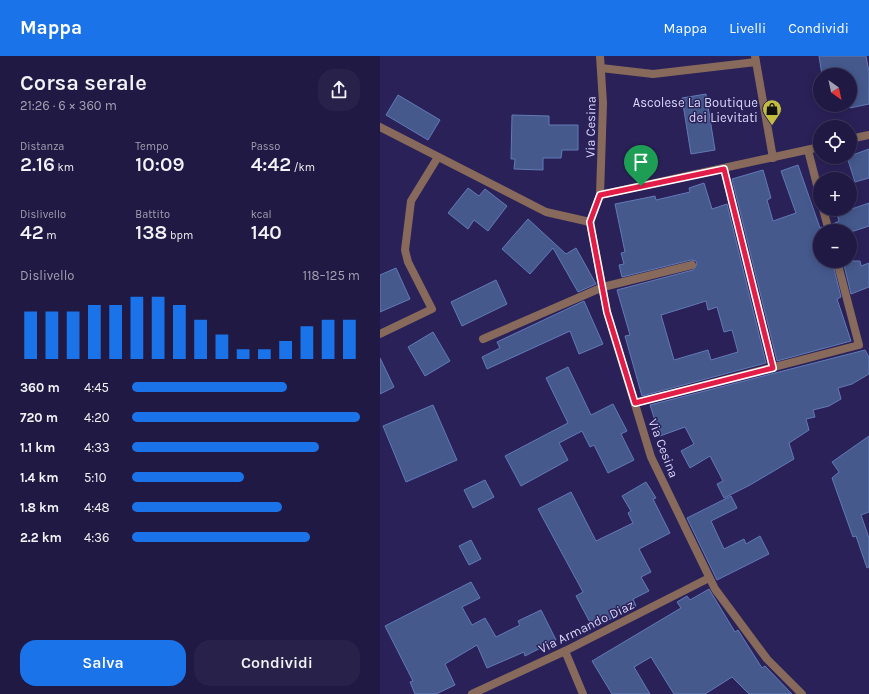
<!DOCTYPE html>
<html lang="it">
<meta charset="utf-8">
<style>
body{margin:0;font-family:Karla,sans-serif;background:#28224a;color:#f1f3f6;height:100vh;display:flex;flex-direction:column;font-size:15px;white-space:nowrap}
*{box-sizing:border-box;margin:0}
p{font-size:13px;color:#a2a0b2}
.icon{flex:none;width:22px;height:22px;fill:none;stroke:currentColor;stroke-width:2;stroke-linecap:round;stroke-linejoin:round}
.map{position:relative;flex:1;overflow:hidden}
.panel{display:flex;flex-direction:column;background:#201943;width:380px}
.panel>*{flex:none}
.needle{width:26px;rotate:147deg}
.buttons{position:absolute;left:433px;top:12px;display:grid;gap:8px}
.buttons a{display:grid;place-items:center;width:44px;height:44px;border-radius:50%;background:#201943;box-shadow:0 2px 10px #0003,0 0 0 1px #3d385c;font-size:20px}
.pin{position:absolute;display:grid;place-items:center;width:34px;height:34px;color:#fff;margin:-41px -17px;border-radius:50% 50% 50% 0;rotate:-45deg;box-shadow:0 0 4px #0007}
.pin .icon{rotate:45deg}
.round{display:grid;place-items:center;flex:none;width:42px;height:42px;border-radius:16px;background:#28224a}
.overview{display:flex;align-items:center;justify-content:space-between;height:68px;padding:0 20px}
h1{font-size:22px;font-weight:600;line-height:30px}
.metrics{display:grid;grid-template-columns:repeat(3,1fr);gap:6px;height:68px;padding:4px 20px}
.metrics div{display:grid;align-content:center}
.metrics b{font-size:20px;font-weight:600}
.metrics small{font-size:11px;font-weight:400}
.metrics p{font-size:11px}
.chart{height:112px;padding:8px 20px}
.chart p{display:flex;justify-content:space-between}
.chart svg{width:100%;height:72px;margin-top:4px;stroke:#1a73e8;stroke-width:6}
.button{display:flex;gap:8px;margin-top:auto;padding:8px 20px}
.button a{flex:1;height:46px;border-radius:16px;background:#1a73e8;color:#fff;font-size:16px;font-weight:600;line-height:46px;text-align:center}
.button a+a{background:#28224a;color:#f1f3f6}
ul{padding:0 20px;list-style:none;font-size:13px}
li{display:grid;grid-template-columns:64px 48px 1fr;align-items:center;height:30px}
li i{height:10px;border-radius:5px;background:#1a73e8}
header{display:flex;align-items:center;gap:24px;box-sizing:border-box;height:56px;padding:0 20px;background:#1a73e8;color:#fff}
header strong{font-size:19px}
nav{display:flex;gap:22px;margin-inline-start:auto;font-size:14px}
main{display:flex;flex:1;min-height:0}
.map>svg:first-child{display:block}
.building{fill:#45598d;stroke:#627ab7;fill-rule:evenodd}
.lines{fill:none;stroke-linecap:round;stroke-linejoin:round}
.minor{stroke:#876a5b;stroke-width:8}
.route-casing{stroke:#fff;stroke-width:8}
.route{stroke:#e11d48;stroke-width:5}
.labels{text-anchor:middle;stroke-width:3;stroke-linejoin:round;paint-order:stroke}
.poi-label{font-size:13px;fill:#d8d6fa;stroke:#2b2159;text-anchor:end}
.street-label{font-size:13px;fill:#d8d6fa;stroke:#2b2159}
</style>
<header>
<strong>Mappa</strong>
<nav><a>Mappa</a><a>Livelli</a><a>Condividi</a></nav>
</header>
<main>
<section class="panel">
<div class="overview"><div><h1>Corsa serale</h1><p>21:26 · 6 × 360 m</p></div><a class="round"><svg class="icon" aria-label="share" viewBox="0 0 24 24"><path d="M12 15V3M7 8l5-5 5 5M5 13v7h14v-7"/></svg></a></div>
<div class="metrics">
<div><p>Distanza</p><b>2.16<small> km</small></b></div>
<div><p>Tempo</p><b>10:09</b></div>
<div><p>Passo</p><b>4:42<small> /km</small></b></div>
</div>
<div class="metrics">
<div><p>Dislivello</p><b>42<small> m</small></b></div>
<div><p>Battito</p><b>138<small> bpm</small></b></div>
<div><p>kcal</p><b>140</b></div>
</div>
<div class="chart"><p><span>Dislivello</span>118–125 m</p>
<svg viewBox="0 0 160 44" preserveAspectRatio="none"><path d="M5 44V15M15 44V15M25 44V15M35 44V11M45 44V11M55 44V6M65 44V6M75 44V11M85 44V20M95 44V29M105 44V38M115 44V38M125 44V33M135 44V24M145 44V20M155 44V20"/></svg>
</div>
<ul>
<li><b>360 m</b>4:45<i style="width:68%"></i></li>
<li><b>720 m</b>4:20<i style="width:100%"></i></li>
<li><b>1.1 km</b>4:33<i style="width:82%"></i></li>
<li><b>1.4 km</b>5:10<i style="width:49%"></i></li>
<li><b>1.8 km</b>4:48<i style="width:66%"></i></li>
<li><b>2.2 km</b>4:36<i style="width:78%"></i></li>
</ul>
<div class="button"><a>Salva</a><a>Condividi</a></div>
</section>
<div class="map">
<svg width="489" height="638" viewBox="0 0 489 638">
<rect width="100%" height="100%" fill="#2b2159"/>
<!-- building -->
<g class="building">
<path d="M 439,0 L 486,0 L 489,16 L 489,48 L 470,52 L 470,19 L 442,19 Z"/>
<path d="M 326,38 L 335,94 L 311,98 L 302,42 Z"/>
<path d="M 18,39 L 60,64 L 48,84 L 6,59 Z"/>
<path d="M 132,59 L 169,60 L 169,69 L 198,69 L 198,94 L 182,94 L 181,102 L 163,102 L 163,114 L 134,113 L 135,103 L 131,103 Z"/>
<path d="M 489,93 L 489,122 L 475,126 L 467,101 Z"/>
<path d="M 418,109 L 440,172 L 442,171 L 443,175 L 440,175 L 440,205 L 452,205 L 461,241 L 457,243 L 471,285 L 397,305 L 352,123 L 383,114 L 391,142 L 387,144 L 393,165 L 416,157 L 401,115 Z"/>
<path d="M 324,127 L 332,153 L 347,148 L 386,307 L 262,340 L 245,280 L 250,279 L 237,234 L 313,214 L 317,208 L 316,205 L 311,204 L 242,221 L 239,209 L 244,208 L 241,197 L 245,196 L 235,148 L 275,140 L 276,144 L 310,136 L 309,132 ZM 326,245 L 328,254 L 337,251 L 344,276 L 352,274 L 358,296 L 331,304 L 328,294 L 294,304 L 281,259 Z"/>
<path d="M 88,132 L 99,140 L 105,133 L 127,150 L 108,175 L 94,164 L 88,173 L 68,157 Z"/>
<path d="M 489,147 L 489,170 L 474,175 L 454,175 L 453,168 L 459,165 L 457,158 Z"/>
<path d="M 148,163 L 186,198 L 196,192 L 216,228 L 198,236 L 173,192 L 150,218 L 122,193 Z"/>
<path d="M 463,205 L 480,205 L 481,210 L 489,207 L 489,231 L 471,238 Z"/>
<path d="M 16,212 L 30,243 L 0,256 L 0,219 Z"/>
<path d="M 116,224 L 127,248 L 82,270 L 71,246 Z"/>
<path d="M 204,245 L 223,288 L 199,298 L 190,275 L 107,313 L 102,301 L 120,292 L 117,286 Z"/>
<path d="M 53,276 L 70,305 L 45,320 L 28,291 Z"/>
<path d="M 485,294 L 489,301 L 489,318 L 472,328 L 458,332 L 461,343 L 449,350 L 433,354 L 435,361 L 426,363 L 429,374 L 409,387 L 414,403 L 370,429 L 344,442 L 337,428 L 343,425 L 330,400 L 310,412 L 301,395 L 314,388 L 305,371 L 280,380 L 270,349 Z"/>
<path d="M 0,302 L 14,331 L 0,338 Z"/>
<path d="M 188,311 L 211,359 L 233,348 L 247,375 L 241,378 L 254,404 L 228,417 L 214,389 L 210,391 L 202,375 L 179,387 L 188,404 L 141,430 L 125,400 L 188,367 L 166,322 Z"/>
<path d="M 53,349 L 77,404 L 26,426 L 3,370 Z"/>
<path d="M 489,380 L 489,456 L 481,459 L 489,482 L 489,511 L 487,512 L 476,480 L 473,481 L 452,422 L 459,416 L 452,406 Z"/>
<path d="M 105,424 L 114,441 L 93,452 L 84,434 Z"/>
<path d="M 266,426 L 276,442 L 273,443 L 290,477 L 259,493 L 271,516 L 261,521 L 269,535 L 253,543 L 256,550 L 213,572 L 196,540 L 203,536 L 158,453 L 191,436 L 216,485 L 253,467 L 248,457 L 251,455 L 242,440 Z"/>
<path d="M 351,440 L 357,452 L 331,465 L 344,493 L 364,483 L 366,488 L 380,480 L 389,498 L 337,524 L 307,462 Z"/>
<path d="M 91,484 L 101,503 L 89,509 L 79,490 Z"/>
<path d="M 91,526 L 100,542 L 82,551 L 92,569 L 105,562 L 116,581 L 140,569 L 138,565 L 161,554 L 176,584 L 145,600 L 144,596 L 107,612 L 97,589 L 65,608 L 75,629 L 56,638 L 35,638 L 30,626 L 33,625 L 5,570 Z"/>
<path d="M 329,533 L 355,576 L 358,574 L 382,612 L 385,610 L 412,638 L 369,638 L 352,621 L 325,638 L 294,638 L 271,601 L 254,611 L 270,638 L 232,638 L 212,605 L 301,552 L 297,546 L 307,540 L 310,544 Z"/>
</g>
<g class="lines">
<!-- minor -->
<g class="minor">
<path d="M 220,0 L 223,47 L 220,139 L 210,166 L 227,256 L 271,401 L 335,533 L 387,603 L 422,638"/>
<path d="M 375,0 L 393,102"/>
<path d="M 221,12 L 273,18 L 376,6"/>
<path d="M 0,71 L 166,156 L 210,166"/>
<path d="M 470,83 L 489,79"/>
<path d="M 428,94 L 440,141"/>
<path d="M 344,113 L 393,312"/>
<path d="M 220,139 L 440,91"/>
<path d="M 443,153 L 449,175"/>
<path d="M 0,278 L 52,253 L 28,206 L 25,194 L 31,145 L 58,101"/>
<path d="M 103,283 L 223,231 L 312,209"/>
<path d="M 255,347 L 479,289 L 457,205"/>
<path d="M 185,595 L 203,638"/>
<path d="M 92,638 L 185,595 L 329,522"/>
</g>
</g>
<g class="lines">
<defs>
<path id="route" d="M 344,113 L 393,312 L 255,347 L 227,256 L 210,166 L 220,139 Z"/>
</defs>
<!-- route casing -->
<use href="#route" class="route-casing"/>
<!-- route -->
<use href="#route" class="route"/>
</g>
<!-- icons -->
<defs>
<symbol id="shop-pin" viewBox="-11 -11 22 30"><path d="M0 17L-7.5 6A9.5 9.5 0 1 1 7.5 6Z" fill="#c2bd3f" stroke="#2b2159"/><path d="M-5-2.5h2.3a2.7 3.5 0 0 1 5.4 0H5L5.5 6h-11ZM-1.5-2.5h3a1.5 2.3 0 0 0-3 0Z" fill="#111"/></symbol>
</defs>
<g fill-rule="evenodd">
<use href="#shop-pin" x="381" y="42" width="22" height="30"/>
</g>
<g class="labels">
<!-- poi labels -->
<g class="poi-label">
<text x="378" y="51">Ascolese La Boutique<tspan x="378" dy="15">dei Lievitati</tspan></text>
</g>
<!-- street labels -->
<g class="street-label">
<text transform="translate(210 71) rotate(-89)" y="5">Via Cesina</text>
<text transform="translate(284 392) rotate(69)" y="5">Via Cesina</text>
<text transform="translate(206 570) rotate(-26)" y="5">Via Armando Diaz</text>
</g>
</g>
</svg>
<div class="buttons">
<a><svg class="needle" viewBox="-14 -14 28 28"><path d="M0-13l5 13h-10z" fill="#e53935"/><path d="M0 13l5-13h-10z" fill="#a2a0b2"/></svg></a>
<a><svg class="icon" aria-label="locate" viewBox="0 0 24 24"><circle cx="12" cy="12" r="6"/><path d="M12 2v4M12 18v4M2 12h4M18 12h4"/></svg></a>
<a>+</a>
<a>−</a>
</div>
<div class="pin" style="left:261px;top:130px;background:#1e9e55"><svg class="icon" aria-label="arrive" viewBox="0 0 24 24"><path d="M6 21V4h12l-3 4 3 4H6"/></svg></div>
</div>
</main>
